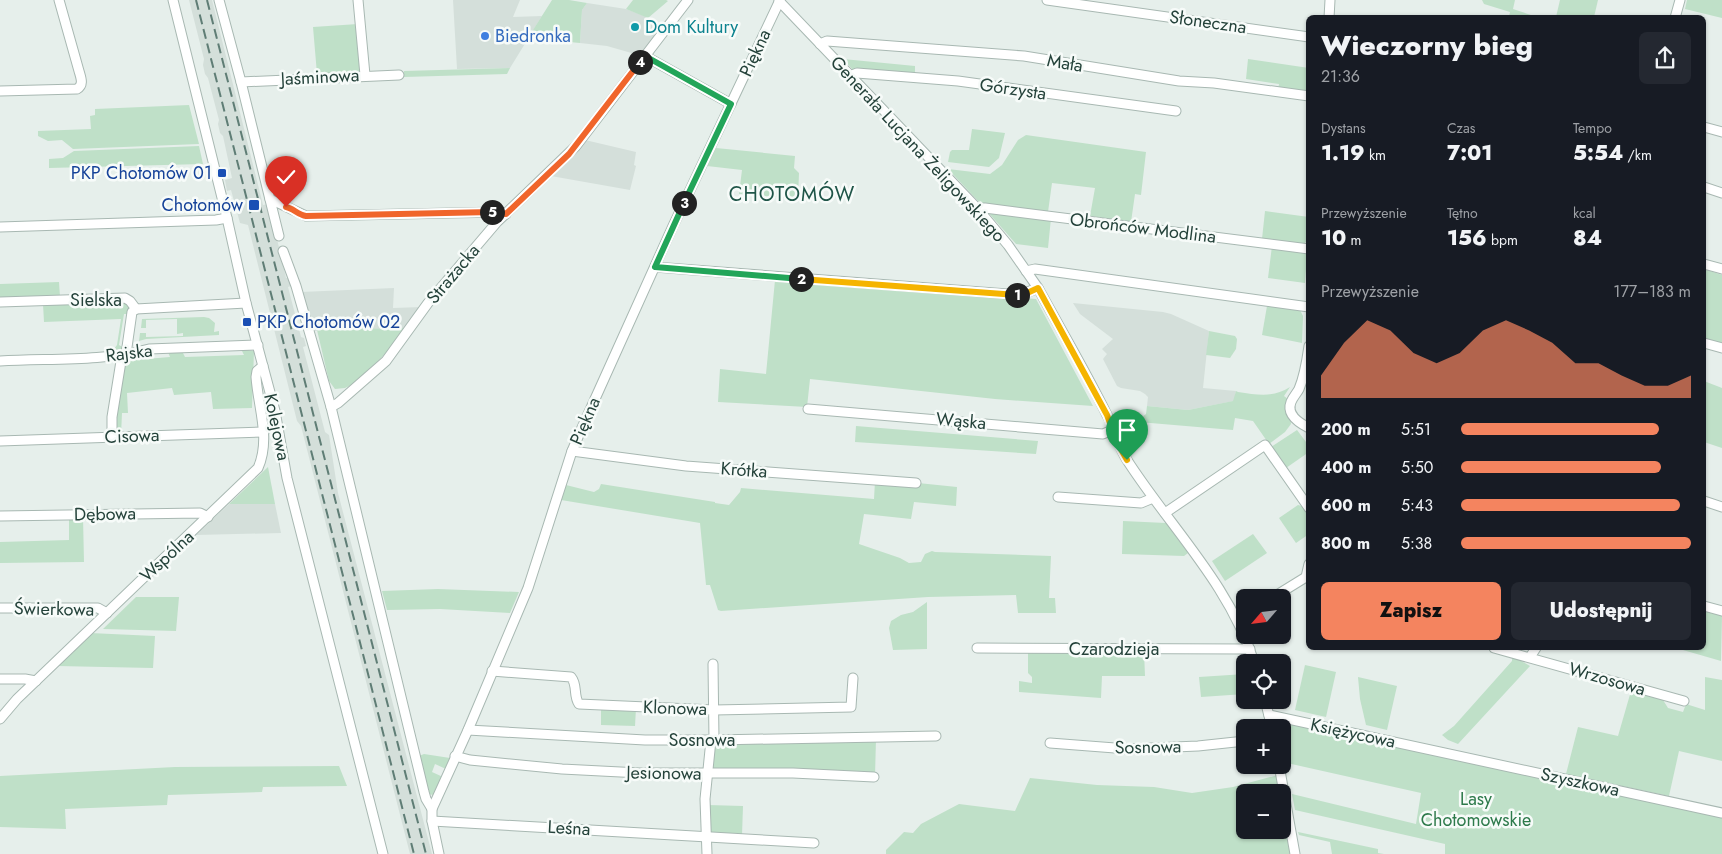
<!DOCTYPE html>
<html lang="pl">
<meta charset="utf-8">
<style>
body{margin:0;font-family:Jost,sans-serif;background:#242831;color:#f1f3f6;height:100vh;display:flex;flex-direction:column;font-size:19px;white-space:nowrap}
*{box-sizing:border-box;margin:0}
p{font-size:16px;color:#9ea1a6}
.icon{flex:none;width:28px;height:28px;fill:none;stroke:currentColor;stroke-width:2;stroke-linecap:round;stroke-linejoin:round}
.map{position:relative;flex:1;overflow:hidden}
.details{position:absolute;left:1306px;top:15px;width:400px;height:635px;display:flex;flex-direction:column;background:#171b24;border-radius:8px;box-shadow:0 1px 4px #0004}
.details>*{flex:none}
.needle{width:32px;rotate:242deg}
.controls{position:absolute;left:1236px;top:589px;display:grid;gap:10px}
.controls a{display:grid;place-items:center;width:55px;height:55px;border-radius:8px;background:#171b24;box-shadow:0 1px 4px #0004;font-size:25px}
.pin{position:absolute;display:grid;place-items:center;width:42px;height:42px;color:#fff;margin:-51px -21px;border-radius:50% 50% 50% 0;rotate:-45deg;box-shadow:0 0 5px #0007}
.pin .icon{rotate:45deg}
.km{position:absolute;width:25px;height:25px;margin:-12px;border-radius:50%;background:#222;color:#fff;font-size:14px;line-height:25px;text-align:center}
.round{display:grid;place-items:center;flex:none;width:52px;height:52px;border-radius:8px;background:#242831}
.summary{display:flex;align-items:center;justify-content:space-between;height:85px;padding:0 15px}
h1{font-size:28px;font-weight:800;line-height:38px}
.figures{display:grid;grid-template-columns:repeat(3,1fr);gap:8px;height:85px;padding:5px 15px}
.figures div{display:grid;align-content:center}
.figures b{font-size:21px;font-weight:800}
.figures small{font-size:14px;font-weight:400}
.figures p{font-size:14px}
.chart{height:140px;padding:10px 15px}
.chart p{display:flex;justify-content:space-between}
.chart svg{width:100%;height:90px;margin-top:5px;fill:#f4845f;opacity:.7}
.action{display:flex;gap:10px;margin-top:auto;padding:10px 15px}
.action a{flex:1;height:58px;border-radius:8px;background:#f4845f;color:#111;font-size:20px;font-weight:800;line-height:58px;text-align:center}
.action a+a{background:#242831;color:#f1f3f6}
ul{padding:0 15px;list-style:none;font-size:16px}
li{display:grid;grid-template-columns:80px 60px 1fr;align-items:center;height:38px}
li i{height:12px;border-radius:6px;background:#f4845f}
.map>svg:first-child{display:block}
.built{fill:#d4dfda}
.green{fill:#bfe0c8}
.lines{fill:none;stroke-linecap:round;stroke-linejoin:round}
.street-casing{stroke:#a8b8b2;stroke-width:11}
.street{stroke:#fff;stroke-width:9}
.rail{stroke:#5f7d75;stroke-width:2;stroke-dasharray:10 5;stroke-linecap:butt}
.split-1-casing{stroke:#fff;stroke-width:10}
.split-2-casing{stroke:#fff;stroke-width:10}
.split-3-casing{stroke:#fff;stroke-width:10}
.split-4-casing{stroke:#fff;stroke-width:10}
.split-5-casing{stroke:#fff;stroke-width:10}
.split-6-casing{stroke:#fff;stroke-width:10}
.split-1{stroke:#f5b400;stroke-width:6}
.split-2{stroke:#f5b400;stroke-width:6}
.split-3{stroke:#22a559;stroke-width:6}
.split-4{stroke:#22a559;stroke-width:6}
.split-5{stroke:#f0652b;stroke-width:6}
.split-6{stroke:#f0652b;stroke-width:6}
.culture-dot{fill:#0f9aa8;stroke:#f7fbf9;stroke-width:2}
.shop-dot{fill:#3f7fe0;stroke:#f7fbf9;stroke-width:2}
.transit-dot{fill:#1a4fb4;stroke:#f7fbf9;stroke-width:2}
.labels{text-anchor:middle;stroke-width:5;stroke-linejoin:round;paint-order:stroke}
.street-label{font-size:18px;fill:#24423a;stroke:#f7fbf9}
.culture-label{font-size:18px;fill:#0d838f;stroke:#f7fbf9;text-anchor:start}
.shop-label{font-size:18px;fill:#366cbe;stroke:#f7fbf9;text-anchor:start}
.transit-label{font-size:18px;fill:#164399;stroke:#f7fbf9;text-anchor:end}
.park-label{font-size:18px;fill:#2d7a4b;stroke:#f7fbf9}
.quarter-label{font-size:20px;letter-spacing:1px;fill:#1f5548;stroke:#f7fbf9}
</style>
<div class="map">
<svg width="1722" height="854" viewBox="0 0 1722 854">
<rect width="100%" height="100%" fill="#e6efeb"/>
<!-- built -->
<g class="built">
<path d="M 189,0 L 212,0 L 263,205 L 269,204 L 286,278 L 289,278 L 291,286 L 288,287 L 301,337 L 304,338 L 306,346 L 303,347 L 325,432 L 329,435 L 338,493 L 432,854 L 410,854 L 301,426 L 297,421 L 248,225 L 240,223 L 231,190 L 227,191 L 225,180 L 232,178 L 223,136 L 220,133 L 218,124 L 219,120 L 208,78 L 205,74 L 203,65 L 204,59 Z"/>
<path d="M 453,0 L 520,0 L 513,17 L 542,16 L 510,68 L 457,69 Z"/>
<path d="M 587,3 L 626,9 L 645,16 L 664,27 L 640,58 L 635,54 L 607,46 L 580,43 L 582,10 Z"/>
<path d="M 585,140 L 636,152 L 634,165 L 636,166 L 630,190 L 551,176 L 571,157 Z"/>
<path d="M 394,288 L 393,308 L 422,307 L 408,328 L 311,331 L 301,292 Z"/>
<path d="M 1073,303 L 1163,312 L 1171,314 L 1209,331 L 1203,388 L 1236,391 L 1234,401 L 1188,410 L 1147,406 L 1148,397 L 1145,394 L 1140,391 L 1121,388 L 1117,386 L 1103,359 L 1107,354 L 1102,349 L 1113,339 L 1080,314 Z"/>
<path d="M 229,504 L 275,504 L 281,533 L 196,535 Z"/>
</g>
<!-- green -->
<g class="green">
<path d="M 552,0 L 569,0 L 587,3 L 582,10 L 580,43 L 528,38 Z"/>
<path d="M 633,0 L 666,0 L 668,1 L 648,18 L 626,9 Z"/>
<path d="M 1482,0 L 1515,0 L 1513,9 L 1537,17 L 1509,17 L 1510,12 L 1484,4 Z"/>
<path d="M 1560,0 L 1598,0 L 1594,17 L 1556,17 Z"/>
<path d="M 1687,0 L 1722,0 L 1722,18 L 1685,9 Z"/>
<path d="M 358,24 L 356,34 L 359,37 L 362,71 L 317,74 L 313,27 Z"/>
<path d="M 843,59 L 915,66 L 915,75 L 853,70 Z"/>
<path d="M 1248,59 L 1309,68 L 1309,94 L 1278,90 L 1279,84 L 1246,79 Z"/>
<path d="M 510,68 L 507,74 L 404,77 L 404,71 Z"/>
<path d="M 189,105 L 199,144 L 73,149 L 62,140 L 48,141 L 38,136 L 38,131 L 91,129 L 90,116 L 95,115 L 95,109 Z"/>
<path d="M 972,129 L 1005,133 L 999,158 L 989,167 L 948,162 L 950,152 L 952,150 L 969,150 Z"/>
<path d="M 1026,135 L 1146,152 L 1141,195 L 1135,194 L 1131,222 L 1090,216 L 1095,188 L 1052,183 L 1048,212 L 980,203 L 948,169 L 990,174 L 1002,165 L 1018,140 Z"/>
<path d="M 199,146 L 203,164 L 49,168 L 49,159 L 63,158 L 74,151 Z"/>
<path d="M 716,148 L 795,156 L 794,168 L 799,173 L 798,199 L 739,194 L 742,170 L 707,166 Z"/>
<path d="M 986,210 L 1051,218 L 1048,248 L 1016,244 Z"/>
<path d="M 1265,211 L 1309,217 L 1308,241 L 1303,244 L 1262,239 Z"/>
<path d="M 1272,246 L 1301,250 L 1307,255 L 1305,283 L 1268,278 Z"/>
<path d="M 1704,269 L 1722,275 L 1722,345 L 1704,339 Z"/>
<path d="M 775,280 L 1036,299 L 1093,406 L 995,399 L 810,379 L 807,407 L 718,402 L 720,369 L 766,374 Z"/>
<path d="M 59,282 L 60,297 L 0,299 L 0,284 Z"/>
<path d="M 124,301 L 130,307 L 128,314 L 124,314 L 119,345 L 124,348 L 120,352 L 111,353 L 117,345 L 121,319 L 44,322 L 43,304 Z"/>
<path d="M 1267,306 L 1300,310 L 1303,316 L 1302,343 L 1262,335 Z"/>
<path d="M 204,317 L 209,318 L 215,323 L 214,332 L 219,331 L 219,335 L 146,339 L 139,341 L 140,333 L 146,333 L 146,337 L 183,336 L 183,333 L 177,334 L 177,319 L 146,320 L 146,328 L 141,328 L 142,319 Z"/>
<path d="M 408,328 L 381,358 L 353,384 L 345,388 L 335,389 L 329,381 L 317,330 Z"/>
<path d="M 1209,331 L 1235,336 L 1237,339 L 1236,349 L 1230,358 L 1206,355 Z"/>
<path d="M 241,349 L 254,351 L 252,408 L 213,409 L 211,392 L 174,395 L 172,388 L 127,393 L 128,413 L 122,413 L 121,435 L 114,431 L 125,361 L 129,357 L 142,355 L 146,359 L 170,357 L 168,352 L 182,351 L 185,357 L 244,355 Z"/>
<path d="M 1704,381 L 1722,388 L 1722,448 L 1704,442 Z"/>
<path d="M 1290,387 L 1284,396 L 1288,399 L 1291,424 L 1285,432 L 1269,444 L 1253,421 L 1235,418 L 1233,430 L 1115,420 L 1114,414 L 1142,417 L 1146,414 L 1147,406 L 1188,410 L 1233,401 L 1236,391 L 1238,392 C 1259,395 1272,398 1290,387 Z"/>
<path d="M 856,426 L 1038,441 L 1036,454 L 855,442 Z"/>
<path d="M 1297,430 L 1309,446 L 1309,452 L 1286,468 L 1271,447 Z"/>
<path d="M 268,467 L 275,504 L 229,504 Z"/>
<path d="M 875,481 L 918,483 L 957,487 L 956,506 L 914,502 L 911,519 L 864,514 L 859,544 L 900,558 L 909,563 L 921,562 L 925,554 L 932,551 L 935,552 L 1051,556 L 1049,598 L 1055,598 L 1056,613 L 1018,613 L 1016,595 L 928,597 L 721,611 L 718,610 L 710,585 L 706,585 L 700,523 L 561,500 L 566,485 L 594,492 L 599,489 L 601,484 L 715,502 L 715,503 L 729,505 L 740,492 L 741,488 L 874,499 Z"/>
<path d="M 1298,505 L 1302,506 L 1309,515 L 1309,534 L 1296,543 L 1279,518 Z"/>
<path d="M 83,517 L 84,562 L 0,563 L 0,542 L 69,540 L 69,518 Z"/>
<path d="M 1123,521 L 1166,523 L 1188,553 L 1184,556 L 1122,554 Z"/>
<path d="M 1253,534 L 1267,553 L 1225,581 L 1212,561 Z"/>
<path d="M 438,589 L 519,592 L 510,613 L 440,609 L 387,610 L 382,591 Z"/>
<path d="M 136,597 L 179,597 L 176,631 L 103,629 Z"/>
<path d="M 927,602 L 927,649 L 893,650 L 889,628 L 891,621 L 901,615 L 913,612 Z"/>
<path d="M 1704,611 L 1722,616 L 1721,661 L 1676,648 L 1704,648 Z"/>
<path d="M 90,633 L 155,636 L 153,668 L 57,666 Z"/>
<path d="M 1028,650 L 1144,651 L 1145,676 L 1102,676 L 1101,698 L 1019,692 L 1019,681 L 1032,683 L 1032,677 L 1028,673 Z"/>
<path d="M 1512,658 L 1516,658 L 1530,666 L 1458,744 L 1448,740 L 1442,735 L 1454,726 L 1512,661 Z"/>
<path d="M 1305,665 L 1336,672 L 1326,717 L 1295,710 Z"/>
<path d="M 1245,674 L 1245,694 L 1201,697 L 1199,677 Z"/>
<path d="M 1358,677 L 1397,686 L 1387,730 L 1366,725 L 1360,699 Z"/>
<path d="M 1705,677 L 1722,680 L 1722,761 L 1679,751 L 1669,796 L 1566,774 L 1578,727 L 1618,736 L 1631,691 L 1663,700 L 1668,708 L 1683,712 L 1686,704 L 1705,710 Z"/>
<path d="M 601,707 L 636,708 L 635,726 L 601,725 Z"/>
<path d="M 1276,720 L 1448,757 L 1722,818 L 1722,854 L 1445,854 L 1445,844 L 1295,810 L 1292,794 L 1416,824 L 1421,793 L 1287,763 L 1283,746 L 1282,728 L 1278,727 Z"/>
<path d="M 876,739 L 875,776 L 710,770 L 712,743 Z"/>
<path d="M 424,754 L 450,758 L 446,769 L 435,764 L 432,772 L 443,777 L 434,795 L 427,794 L 419,756 Z"/>
<path d="M 339,766 L 347,786 L 263,787 L 262,792 L 168,795 L 167,805 L 65,809 L 66,829 L 0,827 L 0,776 L 175,767 Z"/>
<path d="M 1278,775 L 1281,792 L 1245,792 L 1245,830 L 1282,830 L 1283,800 L 1292,854 L 886,854 L 886,850 L 904,832 L 913,833 L 921,824 L 959,804 L 1015,811 L 1030,778 L 1097,785 L 1154,787 L 1192,793 L 1233,787 Z"/>
<path d="M 708,805 L 743,806 L 742,835 L 712,833 L 709,830 Z"/>
<path d="M 1298,832 L 1378,849 L 1378,853 L 1384,854 L 1332,854 L 1330,842 L 1299,835 Z"/>
</g>
<g class="lines">
<defs>
<g id="street">
<path d="M 173,0 L 227,218 L 246,303 L 275,411 L 287,478 L 383,854"/>
<path d="M 219,0 L 241,82 L 279,236"/>
<path d="M 358,0 L 365,75"/>
<path d="M 1047,0 L 1309,37"/>
<path d="M 779,1 L 977,208 L 1008,245 L 1038,288 C 1061,330 1086,372 1107,415 C 1115,430 1118,446 1127,460 C 1170,527 1230,585 1254,662"/>
<path d="M 1329,18 L 1330,0"/>
<path d="M 1675,18 L 1680,0"/>
<path d="M 820,44 L 827,41 L 1024,56 L 1179,81 L 1214,83 L 1309,96"/>
<path d="M 645,56 L 731,104"/>
<path d="M 850,76 L 857,73 L 958,81 L 1176,111"/>
<path d="M 241,82 L 399,75"/>
<path d="M 0,91 L 77,89 C 84,85 81,78 79,71 L 59,0"/>
<path d="M 1704,127 L 1722,132"/>
<path d="M 1704,187 L 1722,193"/>
<path d="M 270,199 L 306,216 L 500,212 L 506,214"/>
<path d="M 977,208 L 985,208 L 1309,249"/>
<path d="M 0,227 L 216,220 L 227,218"/>
<path d="M 283,251 L 296,286 L 331,407 L 424,792 L 426,799 L 432,809"/>
<path d="M 1704,264 L 1722,269"/>
<path d="M 655,267 L 1020,295 L 1038,288"/>
<path d="M 1026,271 L 1035,269 L 1309,307"/>
<path d="M 0,302 L 125,298 L 130,301 L 136,309"/>
<path d="M 136,309 L 246,303"/>
<path d="M 1704,343 L 1722,348"/>
<path d="M 1309,346 C 1307,360 1305,375 1299,389 C 1297,393 1293,397 1291,402 C 1286,415 1299,423 1309,428"/>
<path d="M 126,354 L 132,312 L 136,309"/>
<path d="M 0,361 C 49,358 101,362 149,349 L 258,345"/>
<path d="M 331,407 L 338,403 L 386,361 L 428,303 L 497,222 L 576,146 L 688,0"/>
<path d="M 808,409 L 1103,434 L 1112,430"/>
<path d="M 112,437 L 112,417 L 122,355"/>
<path d="M 0,441 L 264,432"/>
<path d="M 572,451 L 686,466 L 916,483"/>
<path d="M 1058,497 L 1141,503 L 1153,498"/>
<path d="M 1704,501 L 1722,507"/>
<path d="M 1165,513 L 1265,445 L 1309,508"/>
<path d="M 0,516 L 200,513 L 208,517"/>
<path d="M 1272,598 L 1306,577 L 1309,564"/>
<path d="M 1704,606 L 1722,611"/>
<path d="M 0,608 L 98,608 L 107,613"/>
<path d="M 977,648 L 1250,649"/>
<path d="M 1494,648 L 1684,701"/>
<path d="M 1530,657 L 1536,648"/>
<path d="M 713,664 L 714,740"/>
<path d="M 492,671 L 571,677 C 578,685 573,696 579,704 L 714,710 L 851,707 L 853,678"/>
<path d="M 0,679 L 25,679 L 36,681"/>
<path d="M 1265,700 L 1272,728"/>
<path d="M 1269,715 L 1722,813"/>
<path d="M 0,719 L 17,699 L 258,468 C 271,439 258,407 256,377 L 257,371 L 263,366"/>
<path d="M 468,730 L 645,740 L 714,740 L 936,736"/>
<path d="M 1050,743 L 1128,749 L 1198,746 L 1245,741"/>
<path d="M 455,756 L 470,760 L 562,769 L 640,773 L 793,773 L 874,777"/>
<path d="M 1279,765 L 1295,854"/>
<path d="M 432,821 L 814,843"/>
<path d="M 439,854 L 432,821 L 432,809 L 468,730 L 528,588 L 572,451 L 581,430 L 673,226 L 780,0"/>
<path d="M 707,854 L 705,799 L 711,740"/>
</g>
</defs>
<!-- street casing -->
<use href="#street" class="street-casing"/>
<!-- street -->
<use href="#street" class="street"/>
<!-- rail -->
<g class="rail">
<path d="M 196,0 L 414,854"/>
<path d="M 207,0 L 426,854"/>
</g>
</g>
<g class="lines">
<defs>
<path id="split-1" d="M 1017,295 L 1025,294 L 1038,288 L 1107,415 L 1117,442 L 1127,460"/>
<path id="split-2" d="M 801,279 L 1017,295"/>
<path id="split-3" d="M 684,203 L 655,267 L 801,279"/>
<path id="split-4" d="M 640,62 L 645,56 L 731,104 L 684,203"/>
<path id="split-5" d="M 492,212 L 506,214 L 569,154 L 640,62"/>
<path id="split-6" d="M 286,207 C 293,208 298,215 306,216 L 492,212"/>
</defs>
<!-- split-1 casing -->
<use href="#split-1" class="split-1-casing"/>
<!-- split-2 casing -->
<use href="#split-2" class="split-2-casing"/>
<!-- split-3 casing -->
<use href="#split-3" class="split-3-casing"/>
<!-- split-4 casing -->
<use href="#split-4" class="split-4-casing"/>
<!-- split-5 casing -->
<use href="#split-5" class="split-5-casing"/>
<!-- split-6 casing -->
<use href="#split-6" class="split-6-casing"/>
<!-- split-1 -->
<use href="#split-1" class="split-1"/>
<!-- split-2 -->
<use href="#split-2" class="split-2"/>
<!-- split-3 -->
<use href="#split-3" class="split-3"/>
<!-- split-4 -->
<use href="#split-4" class="split-4"/>
<!-- split-5 -->
<use href="#split-5" class="split-5"/>
<!-- split-6 -->
<use href="#split-6" class="split-6"/>
</g>
<!-- markers -->
<circle class="culture-dot" cx="635" cy="27" r="5"/>
<circle class="shop-dot" cx="485" cy="36" r="5"/>
<g class="transit-dot">
<rect x="217" y="168" width="10" height="10" rx="2.5"/>
<rect x="248" y="199" width="12" height="12" rx="2.5"/>
<rect x="242" y="317" width="10" height="10" rx="2.5"/>
</g>
<g class="labels">
<!-- street labels -->
<g class="street-label">
<text transform="translate(1208 22) rotate(8)" y="6">Słoneczna</text>
<text transform="translate(755 53) rotate(-65)" y="6">Piękna</text>
<text transform="translate(1065 63) rotate(9)" y="6">Mała</text>
<text transform="translate(320 77) rotate(-3)" y="6">Jaśminowa</text>
<text transform="translate(1013 89) rotate(8)" y="6">Górzysta</text>
<text transform="translate(918 149) rotate(47)" y="6">Generała Lucjana Żeligowskiego</text>
<text transform="translate(1143 228) rotate(7)" y="6">Obrońców Modlina</text>
<text transform="translate(453 274) rotate(-50)" y="6">Strażacka</text>
<text x="96" y="306">Sielska</text>
<text transform="translate(129 353) rotate(-7)" y="6">Rajska</text>
<text transform="translate(585 421) rotate(-67)" y="6">Piękna</text>
<text transform="translate(961 421) rotate(5)" y="6">Wąska</text>
<text transform="translate(277 427) rotate(78)" y="6">Kolejowa</text>
<text transform="translate(132 436) rotate(-2)" y="6">Cisowa</text>
<text transform="translate(744 470) rotate(4)" y="6">Krótka</text>
<text transform="translate(105 514) rotate(-1)" y="6">Dębowa</text>
<text transform="translate(167 556) rotate(-43)" y="6">Wspólna</text>
<text transform="translate(54 609) rotate(1)" y="6">Świerkowa</text>
<text x="1114" y="655">Czarodzieja</text>
<text transform="translate(1607 679) rotate(16)" y="6">Wrzosowa</text>
<text transform="translate(675 708) rotate(2)" y="6">Klonowa</text>
<text transform="translate(1353 733) rotate(12)" y="6">Księżycowa</text>
<text x="702" y="746">Sosnowa</text>
<text transform="translate(1148 747) rotate(-1)" y="6">Sosnowa</text>
<text transform="translate(664 773) rotate(1)" y="6">Jesionowa</text>
<text transform="translate(1580 782) rotate(12)" y="6">Szyszkowa</text>
<text transform="translate(569 828) rotate(3)" y="6">Leśna</text>
</g>
<!-- culture labels -->
<g class="culture-label">
<text x="645" y="33">Dom Kultury</text>
</g>
<!-- shop labels -->
<g class="shop-label">
<text x="495" y="42">Biedronka</text>
</g>
<!-- transit labels -->
<g class="transit-label">
<text x="212" y="179">PKP Chotomów 01</text>
<text x="243" y="211">Chotomów</text>
<text x="257" y="328" text-anchor="start">PKP Chotomów 02</text>
</g>
<!-- park labels -->
<g class="park-label">
<text x="1476" y="805">Lasy<tspan x="1476" dy="21">Chotomowskie</tspan></text>
</g>
<!-- quarter labels -->
<g class="quarter-label">
<text x="792" y="201">CHOTOMÓW</text>
</g>
</g>
</svg>
<div class="controls">
<a><svg class="needle" viewBox="-14 -14 28 28"><path d="M0-13l5 13h-10z" fill="#e53935"/><path d="M0 13l5-13h-10z" fill="#9ea1a6"/></svg></a>
<a><svg class="icon" aria-label="locate" viewBox="0 0 24 24"><circle cx="12" cy="12" r="6"/><path d="M12 2v4M12 18v4M2 12h4M18 12h4"/></svg></a>
<a>+</a>
<a>−</a>
</div>
<div class="pin" style="left:1127px;top:460px;background:#1e9e55"><svg class="icon" aria-label="arrive" viewBox="0 0 24 24"><path d="M6 21V4h12l-3 4 3 4H6"/></svg></div>
<div class="pin" style="left:286px;top:207px;background:#d93025"><svg class="icon" aria-label="check" viewBox="0 0 24 24"><path d="M5 12l5 5 9-10"/></svg></div>
<b class="km" style="left:1017px;top:295px">1</b>
<b class="km" style="left:801px;top:279px">2</b>
<b class="km" style="left:684px;top:203px">3</b>
<b class="km" style="left:640px;top:62px">4</b>
<b class="km" style="left:492px;top:212px">5</b>
<section class="details">
<div class="summary"><div><h1>Wieczorny bieg</h1><p>21:36</p></div><a class="round"><svg class="icon" aria-label="share" viewBox="0 0 24 24"><path d="M12 15V3M7 8l5-5 5 5M5 13v7h14v-7"/></svg></a></div>
<div class="figures">
<div><p>Dystans</p><b>1.19<small> km</small></b></div>
<div><p>Czas</p><b>7:01</b></div>
<div><p>Tempo</p><b>5:54<small> /km</small></b></div>
</div>
<div class="figures">
<div><p>Przewyższenie</p><b>10<small> m</small></b></div>
<div><p>Tętno</p><b>156<small> bpm</small></b></div>
<div><p>kcal</p><b>84</b></div>
</div>
<div class="chart"><p><span>Przewyższenie</span>177–183 m</p>
<svg viewBox="0 0 160 44" preserveAspectRatio="none"><path d="M0 44V33L10 17L20 6L30 11L40 22L50 27L60 22L70 11L80 6L90 11L100 17L110 27L120 27L130 33L140 38L150 38L160 33V44z"/></svg>
</div>
<ul>
<li><b>200 m</b>5:51<i style="width:86%"></i></li>
<li><b>400 m</b>5:50<i style="width:87%"></i></li>
<li><b>600 m</b>5:43<i style="width:95%"></i></li>
<li><b>800 m</b>5:38<i style="width:100%"></i></li>
</ul>
<div class="action"><a>Zapisz</a><a>Udostępnij</a></div>
</section>
</div>
